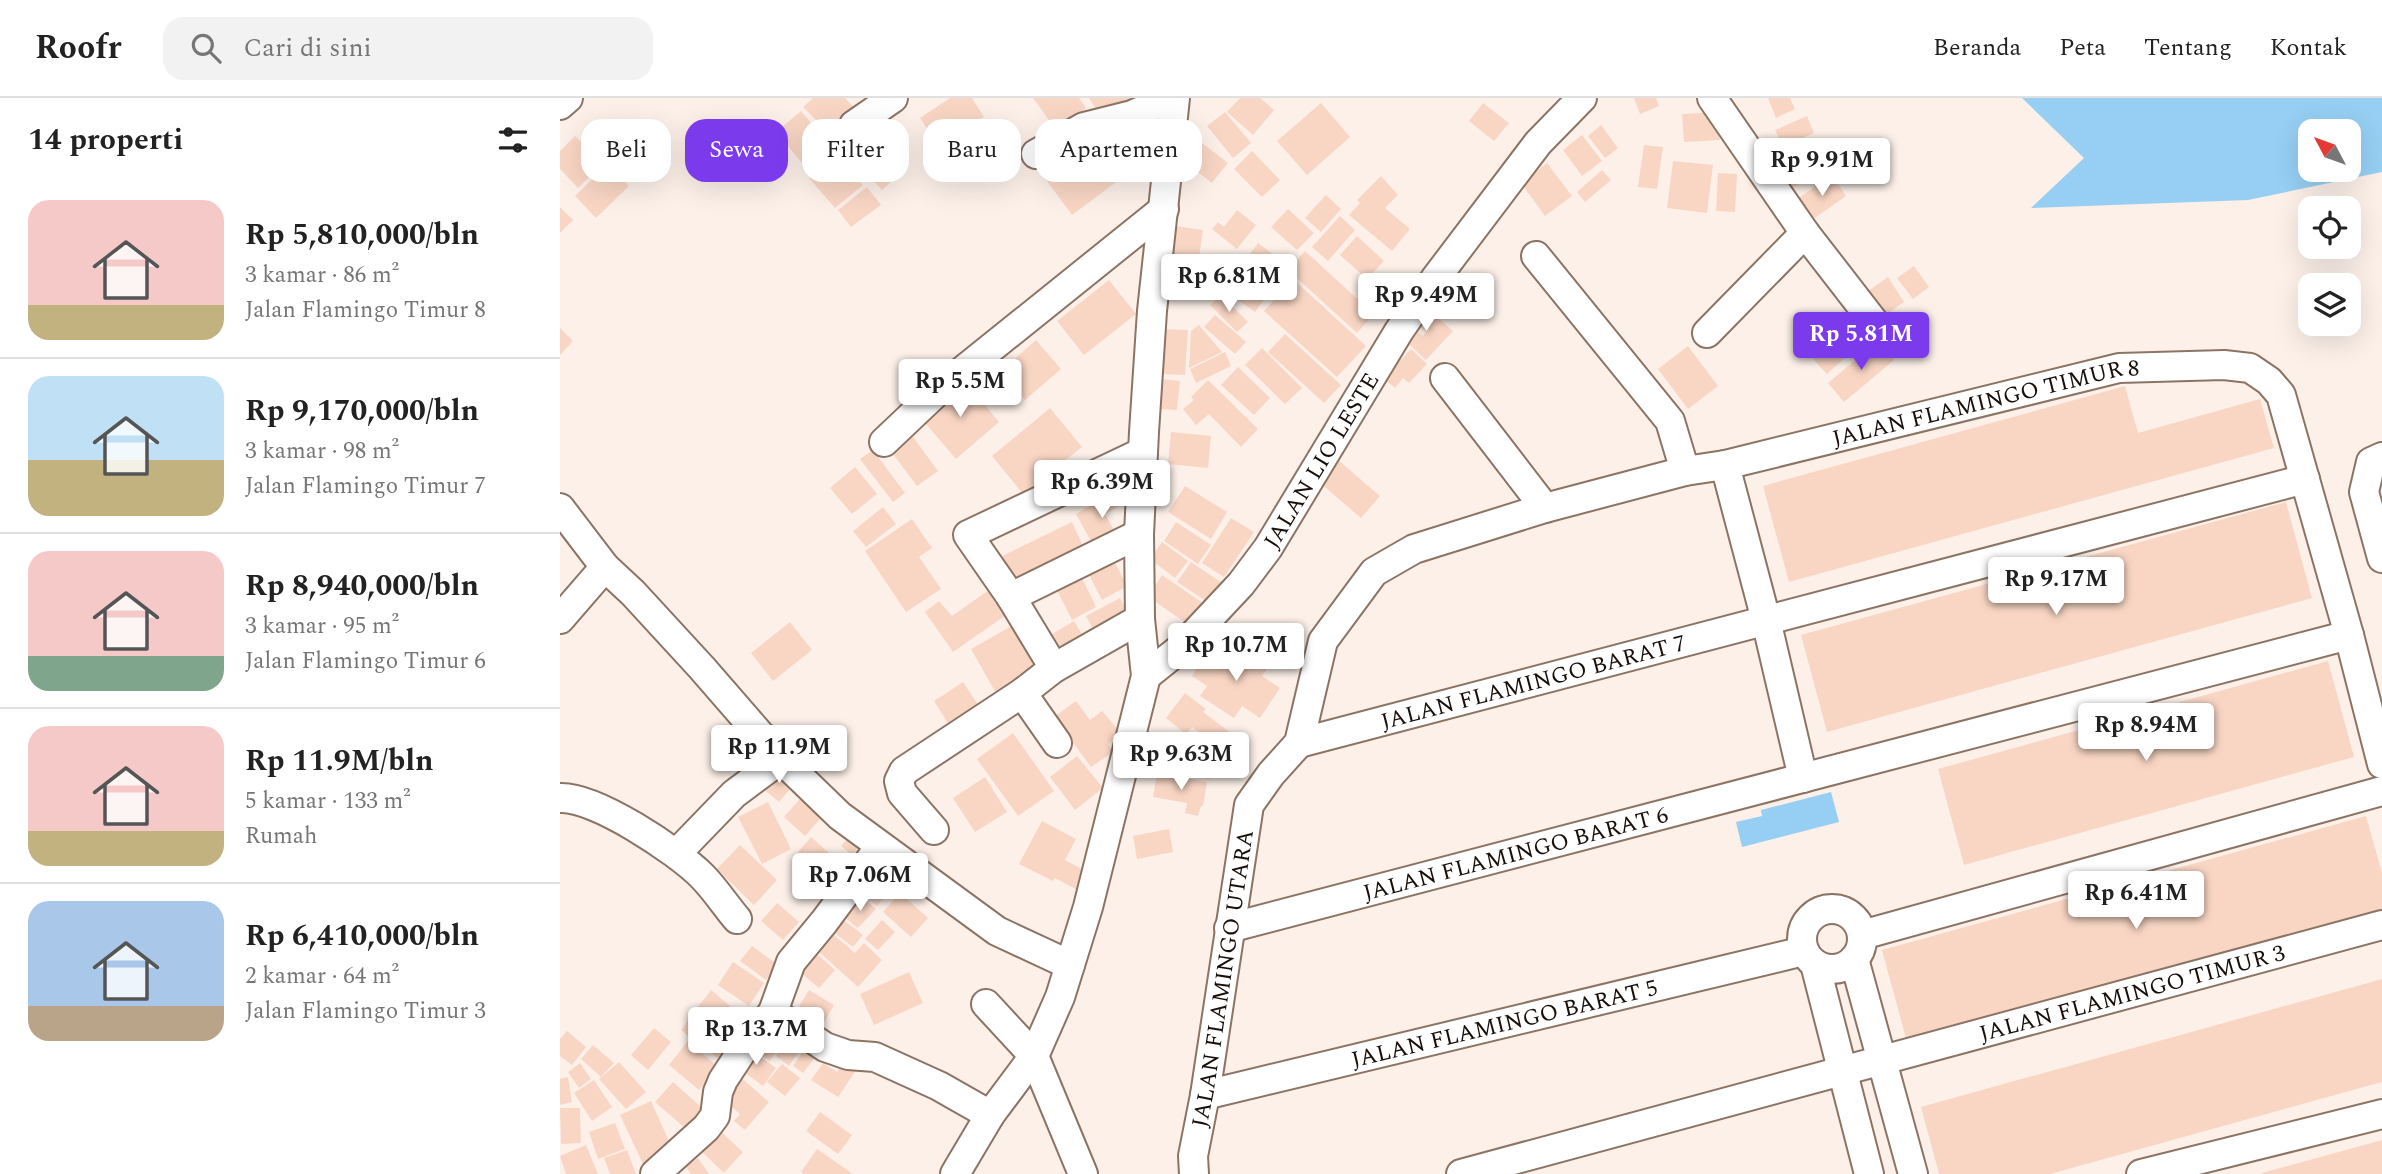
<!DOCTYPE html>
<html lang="id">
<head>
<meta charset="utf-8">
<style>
	:root { --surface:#fff; --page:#f2f2f2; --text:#222; --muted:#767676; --line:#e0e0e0; --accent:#7c3aed }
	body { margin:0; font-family:Spectral,serif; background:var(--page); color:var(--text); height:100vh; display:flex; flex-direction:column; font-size:26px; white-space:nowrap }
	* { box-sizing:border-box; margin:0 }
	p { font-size:23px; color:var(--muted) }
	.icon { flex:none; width:38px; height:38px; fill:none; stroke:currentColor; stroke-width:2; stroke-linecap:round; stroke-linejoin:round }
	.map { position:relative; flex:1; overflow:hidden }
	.sheet { display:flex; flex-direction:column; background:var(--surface); width:560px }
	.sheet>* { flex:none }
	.guide { position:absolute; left:21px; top:21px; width:665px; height:63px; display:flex; gap:14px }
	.needle { width:46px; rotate:311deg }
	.tools { position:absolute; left:1738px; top:21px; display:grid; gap:14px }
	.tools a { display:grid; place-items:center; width:63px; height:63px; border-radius:14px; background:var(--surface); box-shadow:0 7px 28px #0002; font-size:35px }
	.price { position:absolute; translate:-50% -60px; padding:0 16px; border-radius:7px; background:#fff; color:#222; font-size:23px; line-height:46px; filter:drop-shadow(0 2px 4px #0008) }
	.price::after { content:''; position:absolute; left:50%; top:42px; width:21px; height:16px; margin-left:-10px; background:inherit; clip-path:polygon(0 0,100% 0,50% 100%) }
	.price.current { background:var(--accent); color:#fff }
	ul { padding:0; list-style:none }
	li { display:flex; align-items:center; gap:21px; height:175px; padding:0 28px }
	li+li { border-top:2px solid var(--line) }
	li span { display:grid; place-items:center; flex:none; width:196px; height:140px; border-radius:21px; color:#555 }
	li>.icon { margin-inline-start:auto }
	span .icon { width:84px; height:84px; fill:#fffc; stroke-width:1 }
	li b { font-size:30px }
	h2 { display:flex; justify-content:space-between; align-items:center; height:84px; padding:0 28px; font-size:30px }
	.pill { padding:0 24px; border-radius:21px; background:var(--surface); box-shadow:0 7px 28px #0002; font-size:24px; line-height:63px }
	.pill.current { background:var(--accent); color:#fff }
	header { display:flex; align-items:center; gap:42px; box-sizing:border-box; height:98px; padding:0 35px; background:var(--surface); border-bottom:2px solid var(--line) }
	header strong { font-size:33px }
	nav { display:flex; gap:38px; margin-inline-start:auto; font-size:24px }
	.search { width:490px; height:63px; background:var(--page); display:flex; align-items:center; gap:18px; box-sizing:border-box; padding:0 24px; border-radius:21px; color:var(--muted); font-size:26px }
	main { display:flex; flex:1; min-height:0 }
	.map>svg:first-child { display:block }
	.water { fill:#96cff3; fill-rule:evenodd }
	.building { fill:#f9d6c4 }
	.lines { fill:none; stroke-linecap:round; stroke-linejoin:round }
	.street-casing { stroke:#8c7465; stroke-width:32 }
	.street { stroke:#fff; stroke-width:28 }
	.labels { text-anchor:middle; stroke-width:5; stroke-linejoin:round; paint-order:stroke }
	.street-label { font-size:23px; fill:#180f0a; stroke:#fff }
</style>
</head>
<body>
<header>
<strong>Roofr</strong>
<div class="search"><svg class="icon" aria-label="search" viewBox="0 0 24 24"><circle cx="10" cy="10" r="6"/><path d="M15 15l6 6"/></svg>Cari di sini</div>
<nav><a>Beranda</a><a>Peta</a><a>Tentang</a><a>Kontak</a></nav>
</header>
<main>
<section class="sheet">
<h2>14 properti<svg class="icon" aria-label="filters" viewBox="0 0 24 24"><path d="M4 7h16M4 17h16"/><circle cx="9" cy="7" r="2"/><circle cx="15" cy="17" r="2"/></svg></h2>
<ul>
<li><span style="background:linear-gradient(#f6c9c9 75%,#c2b280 0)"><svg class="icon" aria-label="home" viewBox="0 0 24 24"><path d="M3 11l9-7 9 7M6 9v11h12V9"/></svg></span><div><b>Rp 5,810,000/bln</b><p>3 kamar · 86 m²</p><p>Jalan Flamingo Timur 8</p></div></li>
<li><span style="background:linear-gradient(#bfe0f5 60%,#c2b280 0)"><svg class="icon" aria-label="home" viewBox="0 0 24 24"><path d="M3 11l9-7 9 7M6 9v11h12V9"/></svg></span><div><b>Rp 9,170,000/bln</b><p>3 kamar · 98 m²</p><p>Jalan Flamingo Timur 7</p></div></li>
<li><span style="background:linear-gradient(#f6c9c9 75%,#7fa58c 0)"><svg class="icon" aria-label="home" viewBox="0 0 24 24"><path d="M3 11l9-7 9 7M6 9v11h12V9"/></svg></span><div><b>Rp 8,940,000/bln</b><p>3 kamar · 95 m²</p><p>Jalan Flamingo Timur 6</p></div></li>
<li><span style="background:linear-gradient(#f6c9c9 75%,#c2b280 0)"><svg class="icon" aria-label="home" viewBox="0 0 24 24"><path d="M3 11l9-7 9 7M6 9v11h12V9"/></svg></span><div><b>Rp 11.9M/bln</b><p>5 kamar · 133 m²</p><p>Rumah</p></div></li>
<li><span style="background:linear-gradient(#a9c7e8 75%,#b9a48a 0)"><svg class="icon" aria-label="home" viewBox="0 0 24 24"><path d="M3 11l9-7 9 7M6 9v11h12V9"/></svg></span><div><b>Rp 6,410,000/bln</b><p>2 kamar · 64 m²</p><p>Jalan Flamingo Timur 3</p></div></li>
</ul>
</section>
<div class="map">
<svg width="1822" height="1076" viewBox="0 0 1822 1076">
	<rect width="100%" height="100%" fill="#fcf0e9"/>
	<path class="water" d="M1462,0H1822V74L1688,102L1471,110L1524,60ZM1750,33H1788V72H1750Z
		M1271,694L1279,724L1182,749L1176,724L1202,718L1201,712Z"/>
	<path class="building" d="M253,0H285L298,14L273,39L243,9Z
		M390,0H412L424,19L379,49L360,20Z
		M473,0H519L526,10L496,32Z
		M529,0H571L542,20Z
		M680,0H700L714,12L693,37L667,14Z
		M1074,0H1096L1099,8L1080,16Z
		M1208,0H1230L1235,11L1216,20Z
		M761,5L790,39L747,77L717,43Z
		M923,5L949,25L934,43L909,23Z
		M241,13L273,51L248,72L216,34Z
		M665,14L691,45L673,60L647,28Z
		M1159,14L1160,42L1124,44L1122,16Z
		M1247,18L1254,35L1223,49L1215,32Z
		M1041,27L1058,50L1045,60L1028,38Z
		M317,35L348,69L322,92L291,59Z
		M1022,37L1042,63L1022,78L1003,52Z
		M15,38L43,65L18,90L0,71V53Z
		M638,42L668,65L652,85L622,62Z
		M537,46L563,79L512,117L487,83Z
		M1084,47L1103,49L1097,91L1078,89Z
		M1243,52L1255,80L1228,91L1217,63Z
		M692,53L720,82L702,99L674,71Z
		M277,57L303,87L275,110L249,80Z
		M1113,63L1153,67L1147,115L1107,110Z
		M987,65L1012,98L985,118L961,85Z
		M48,66L69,88L36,120L15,98Z
		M1042,72L1051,82L1025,104L1017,94Z
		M1158,75L1177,76L1175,114L1156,113Z
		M1272,77L1286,98L1252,122L1237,101Z
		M821,78L838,97L825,110L850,131L832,153L789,117L800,105L797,102Z
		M307,89L321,107L291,129L278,112Z
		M766,97L781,111L761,134L745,120Z
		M0,109L13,122L0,135Z
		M728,111L754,135L737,152L711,129Z
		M677,112L696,127L677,151L652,131L658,124L664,129Z
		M780,118L795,132L768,163L752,149Z
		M615,128L643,132L636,180L608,176Z
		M797,138L824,163L807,181L780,157Z
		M698,145L714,157L694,184L678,172Z
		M745,153L814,216L797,235L728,172Z
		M1354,168L1369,189L1353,201L1337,180Z
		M676,176L694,188L702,177L715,186L695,214L664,192Z
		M1328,179L1344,204L1318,222L1301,198Z
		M733,181L806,248L777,279L704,213Z
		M549,182L576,216L524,257L497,223Z
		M661,197L688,224L677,234L650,207Z
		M863,207L893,233L866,262L839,237L850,226L863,238L866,234L851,221Z
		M655,217L686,244L675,256L644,229Z
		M1290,224L1306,241L1267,276L1251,259Z
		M639,227L662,254L629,270L631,233Z
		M0,230L13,243L0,257Z
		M601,231L628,232L625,277L598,276Z
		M725,236L781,287L764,305L708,254Z
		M476,242L501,271L465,302L440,274Z
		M1318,243L1334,262L1284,304L1268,285Z
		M1128,248L1158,288L1128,311L1098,271Z
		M702,250L742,290L725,306L685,267Z
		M851,251L867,266L849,285L843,280L835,290L816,274L827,260L836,267Z
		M665,254L671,268L636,285L630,271Z
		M678,269L710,300L694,317L661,287Z
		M602,281L620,283L617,312L599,311Z
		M404,282L439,324L396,361L360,319Z
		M648,282L698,331L681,349L649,316L636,327L623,311L634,302L631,299Z
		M1565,288L1578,335L1700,301L1714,350L1229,484L1203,388Z
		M490,310L522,349L463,396L432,358Z
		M611,334L651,338L648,370L608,366Z
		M351,336L378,373L357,388L330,352Z
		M313,352L345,395L333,404L300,361Z
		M778,362L820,398L801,420L759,384Z
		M295,369L317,396L292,416L270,390Z
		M625,388L667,414L651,441L608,414Z
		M562,389L570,402L545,416L560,443L538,456L516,416Z
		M1726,404L1752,500L1267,634L1241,537Z
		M323,409L336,426L306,449L293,433Z
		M671,420L694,434L664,479L642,465Z
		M352,421L372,450L359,459L381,491L346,514L305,453Z
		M512,424L528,459L452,495L436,461Z
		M616,424L651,447L638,466L604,443Z
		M602,444L628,463L615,480L590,461Z
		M549,453L567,488L542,502L524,467Z
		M631,464L662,485L649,505L617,484Z
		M517,469L536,509L512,522L492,482Z
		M602,477L650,510L635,531L588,499Z
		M429,492L446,517L393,554L365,514L379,503L392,518Z
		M560,500L570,519L536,537L526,518Z
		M514,523L528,546L503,561L489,538Z
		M230,524L252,552L213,583L191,555Z
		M457,525L483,571L437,597L411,551Z
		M674,547L708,569L702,578L720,590L700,620L682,608L674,620L640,598L647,588L632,578L649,552L664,561Z
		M1768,563L1794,659L1404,767L1378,671Z
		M403,584L419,608L389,627L374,603Z
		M625,595L646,611L643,614L672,636L662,650L632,629L626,636L606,620Z
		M516,603L530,622L542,613L561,635L548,646L553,654L531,669L494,619Z
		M453,635L494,693L458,718L417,661Z
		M612,641L657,650L650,681L605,672Z
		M517,658L543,690L515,712L490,679Z
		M220,669L236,684L219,704L202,690Z
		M597,675L647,684L643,708H641L638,718L625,715L627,705L593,699Z
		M425,679L447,714L415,734L393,700Z
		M247,693L268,712L245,738L224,719Z
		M208,704L231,751L202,766L178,719Z
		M1806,718L1822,775V817L1348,948L1322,852Z
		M482,723L516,741L505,762L531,776L521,794L495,780L493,783L459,766Z
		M609,731L613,754L577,761L573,738Z
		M290,737L301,746L292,757L281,748Z
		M251,739L291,774L273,795L233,760Z
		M180,747L217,782L194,807L157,771Z
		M327,761L345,777L317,808L299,792Z
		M340,795L368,820L351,839L323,814Z
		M302,799L316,811L298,830L284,819Z
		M217,805L239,824L223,842L201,823Z
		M282,821L303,837L293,849L272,833Z
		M322,822L335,834L318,852L305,841Z
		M273,836L295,855L304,845L322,862L298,889L258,853Z
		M192,848L218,867L206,882L180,863Z
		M257,856L275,872L259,890L241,875Z
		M173,864L204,885L189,908L158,887Z
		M349,874L363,905L314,927L300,896Z
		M1822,881V984L1490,1076H1379L1361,1009Z
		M151,892L170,908L153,929L134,914Z
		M249,892L274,907L257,936L232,920Z
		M170,910L184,921L168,943L176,949L164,965L142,948Z
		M133,916L153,931L140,948L121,932Z
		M214,923L229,933L210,963L194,953Z
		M94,930L111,944L88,972L71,957Z
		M7,933L26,949L12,967L0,958V941Z
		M231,937L244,946L229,968L216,958Z
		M128,943L158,969L139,992L109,967Z
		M33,947L54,965L41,979L21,961Z
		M245,950L256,958L243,975L233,968Z
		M190,951L216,970L203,988L177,969Z
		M286,960L299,968L278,999L251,982L263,965L277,974Z
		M59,964L86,994L66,1011L39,981Z
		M20,965L31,981L19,990L8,974Z
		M222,966L240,980L225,998L207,984Z
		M178,977L209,1004L185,1032L174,1023L180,1016L159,998Z
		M8,979L12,1004L0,1007V981Z
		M34,982L52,1009L32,1023L14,995Z
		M113,984L150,1017L133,1037L95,1004Z
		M91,1003L113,1052L83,1066L60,1017Z
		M0,1010H20L21,1045L1,1046Z
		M260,1014L292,1037L278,1056L246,1033Z
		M55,1025L65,1051L38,1061L29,1034Z
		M158,1031L183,1054L164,1075L139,1051Z
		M1822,1042V1076H1702V1075Z
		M26,1047L38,1076H6L0,1058Z
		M257,1051L293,1076H244L241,1074Z
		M67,1052L76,1076H50L44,1060Z
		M138,1060L149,1076H131L126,1069Z"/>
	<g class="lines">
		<defs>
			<g id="street">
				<path d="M1152,0L1245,135L1324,237"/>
				<path d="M0,7L8,0"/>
				<path d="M294,27L333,0"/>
				<path d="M476,56L524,29L572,17L611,0"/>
				<path d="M976,158L1110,323L1125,373"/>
				<path d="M1147,235L1245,135"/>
				<path d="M885,280L985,410"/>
				<path d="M324,344L380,291L604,111"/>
				<path d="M1822,359L1811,364L1804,394L1822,460"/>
				<path d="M1165,367L1206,522L1243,680"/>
				<path d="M0,410L45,469L73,495L142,570L221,661L280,718L437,833L510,867"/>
				<path d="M451,499L579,436"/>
				<path d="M0,521L45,469"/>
				<path d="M494,570L451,499L408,437L583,354"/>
				<path id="s1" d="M586,578L621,550L681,486L708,450L839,233L875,181L978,45L1022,0"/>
				<path d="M462,595L497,645"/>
				<path id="s2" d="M739,645L1745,381"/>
				<path d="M0,700C35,698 117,753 142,778C155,791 165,807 177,821"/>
				<path d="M374,732L342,695L339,683L344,673L462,595L494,570L580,521"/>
				<path d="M117,755L174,696L221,661"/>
				<circle cx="1272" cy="841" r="30"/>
				<path id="s3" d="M669,830L1789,537"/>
				<path d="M1302,837L1822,693"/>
				<path d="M1294,861L1353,1076"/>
				<path d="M1255,866L1309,1076"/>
				<path d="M426,906L474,958L523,1076"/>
				<path d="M213,914L265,949L288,957L315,959L379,988L430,1017"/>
				<path id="s4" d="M645,997L1244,853"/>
				<path d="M95,1076L146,1030L155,1018L158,994L163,982L184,950L213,914L231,864L264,824L313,758L322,750"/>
				<path d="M395,1076L430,1017L474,958L500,899L528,809L586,578L580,521L579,436L584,334L592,213L615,0"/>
				<path id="s5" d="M634,1076L633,1058L645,997L689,707L711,676L739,645L763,543L814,474L854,451L985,410L1125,373L1165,367L1559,270L1664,267L1690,270L1709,283L1721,297L1789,537L1822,666"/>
				<path id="s6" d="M901,1076L1822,827"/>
				<path d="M1581,1076L1822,1016"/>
			</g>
		</defs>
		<use href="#street" class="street-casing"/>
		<use href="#street" class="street"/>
	</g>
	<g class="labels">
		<g class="street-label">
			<text dy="8" stroke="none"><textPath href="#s5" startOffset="1281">JALAN FLAMINGO TIMUR 8</textPath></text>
			<text dy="8" stroke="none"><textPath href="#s1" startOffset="280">JALAN LIO LESTE</textPath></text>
			<text dy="8" stroke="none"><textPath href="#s2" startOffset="242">JALAN FLAMINGO BARAT 7</textPath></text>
			<text dy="8" stroke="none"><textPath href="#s3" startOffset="296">JALAN FLAMINGO BARAT 6</textPath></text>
			<text dy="8" stroke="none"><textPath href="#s5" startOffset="198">JALAN FLAMINGO UTARA</textPath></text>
			<text dy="8" stroke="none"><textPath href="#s6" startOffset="695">JALAN FLAMINGO TIMUR 3</textPath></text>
			<text dy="8" stroke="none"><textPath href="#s4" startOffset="308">JALAN FLAMINGO BARAT 5</textPath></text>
		</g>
	</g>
</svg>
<div class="tools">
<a><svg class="needle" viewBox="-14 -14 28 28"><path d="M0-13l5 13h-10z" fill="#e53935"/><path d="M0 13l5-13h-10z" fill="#767676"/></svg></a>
<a><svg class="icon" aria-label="locate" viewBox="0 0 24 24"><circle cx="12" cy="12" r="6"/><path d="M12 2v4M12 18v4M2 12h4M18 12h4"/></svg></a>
<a><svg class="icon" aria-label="layers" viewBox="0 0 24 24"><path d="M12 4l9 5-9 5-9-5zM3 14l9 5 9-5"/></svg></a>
</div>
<b class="price" style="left:1262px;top:100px">Rp 9.91M</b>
<b class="price" style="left:669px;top:216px">Rp 6.81M</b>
<b class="price" style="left:866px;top:235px">Rp 9.49M</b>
<b class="price current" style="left:1301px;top:274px">Rp 5.81M</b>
<b class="price" style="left:400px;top:321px">Rp 5.5M</b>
<b class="price" style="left:542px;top:422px">Rp 6.39M</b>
<b class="price" style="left:1496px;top:519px">Rp 9.17M</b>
<b class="price" style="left:676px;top:585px">Rp 10.7M</b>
<b class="price" style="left:1586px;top:665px">Rp 8.94M</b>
<b class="price" style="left:219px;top:687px">Rp 11.9M</b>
<b class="price" style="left:621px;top:694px">Rp 9.63M</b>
<b class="price" style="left:300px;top:815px">Rp 7.06M</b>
<b class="price" style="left:1576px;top:833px">Rp 6.41M</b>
<b class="price" style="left:196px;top:969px">Rp 13.7M</b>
<div class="guide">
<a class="pill">Beli</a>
<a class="pill current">Sewa</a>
<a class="pill">Filter</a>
<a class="pill">Baru</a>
<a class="pill">Apartemen</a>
</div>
</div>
</main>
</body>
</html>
